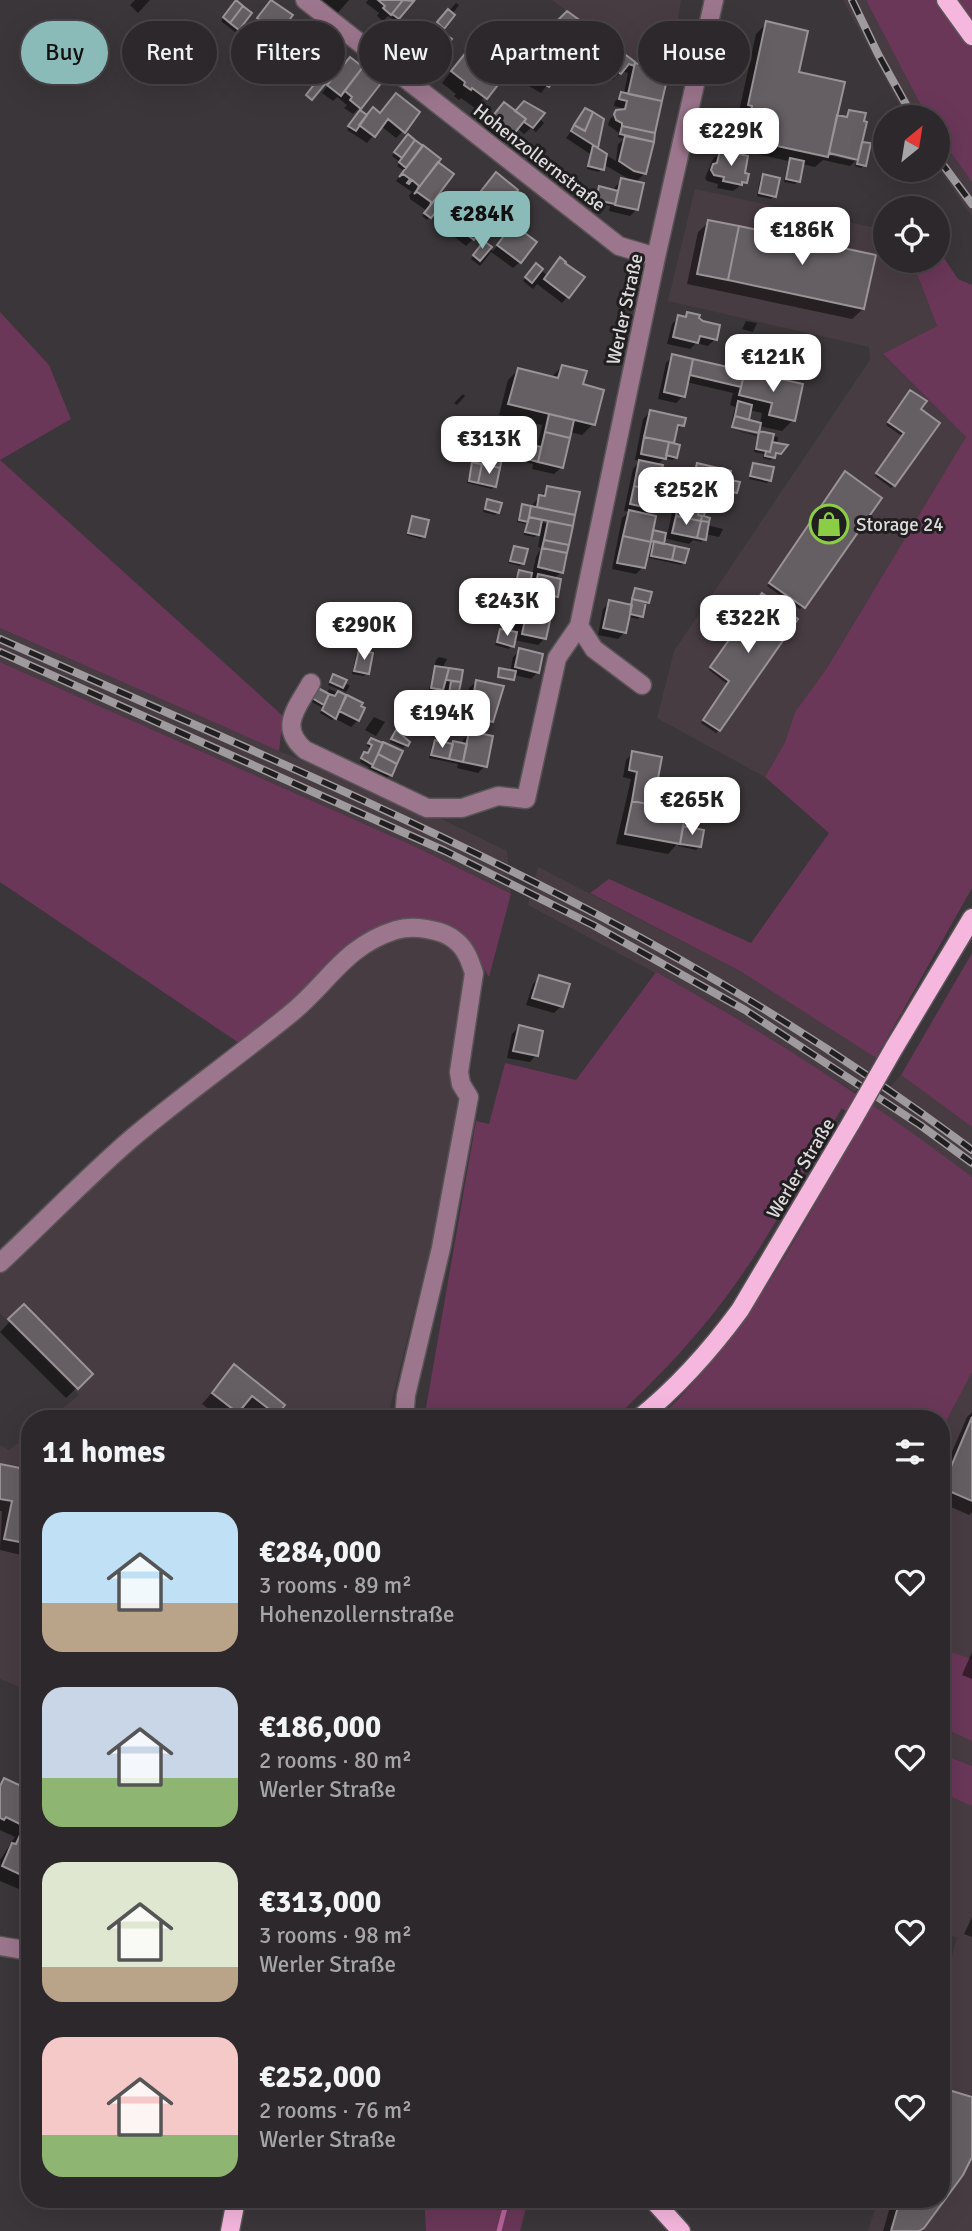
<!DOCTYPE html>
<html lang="en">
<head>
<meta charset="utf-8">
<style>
	:root { --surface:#2c282b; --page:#343033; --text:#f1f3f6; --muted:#a6a6a9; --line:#484447; --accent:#8bbbb9 }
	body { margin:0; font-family:Signika,sans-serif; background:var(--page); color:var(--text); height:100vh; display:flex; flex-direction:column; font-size:26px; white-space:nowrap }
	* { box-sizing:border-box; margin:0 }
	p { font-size:23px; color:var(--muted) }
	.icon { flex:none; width:38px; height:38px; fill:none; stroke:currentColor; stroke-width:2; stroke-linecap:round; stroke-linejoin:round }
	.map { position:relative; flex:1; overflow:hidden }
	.sheet { position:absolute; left:21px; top:1410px; width:929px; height:798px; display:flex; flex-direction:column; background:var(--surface); border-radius:28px; box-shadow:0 7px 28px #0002,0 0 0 2px var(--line) }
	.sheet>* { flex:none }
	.hud { position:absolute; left:21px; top:21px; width:931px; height:63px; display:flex; gap:14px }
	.needle { width:46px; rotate:30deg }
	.fabs { position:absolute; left:873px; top:105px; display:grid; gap:14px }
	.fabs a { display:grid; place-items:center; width:77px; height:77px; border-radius:50%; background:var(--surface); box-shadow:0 7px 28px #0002,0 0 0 2px var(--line); font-size:35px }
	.price { position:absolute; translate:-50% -60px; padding:0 16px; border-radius:14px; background:#fff; color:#222; font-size:23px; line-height:46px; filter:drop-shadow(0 2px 4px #0008) }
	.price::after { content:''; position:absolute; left:50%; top:42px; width:21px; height:16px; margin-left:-10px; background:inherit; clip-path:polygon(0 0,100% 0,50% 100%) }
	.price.active { background:var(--accent); color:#111 }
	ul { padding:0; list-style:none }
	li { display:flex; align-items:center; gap:21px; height:175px; padding:0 21px }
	li span { display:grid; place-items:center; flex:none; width:196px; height:140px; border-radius:21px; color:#555 }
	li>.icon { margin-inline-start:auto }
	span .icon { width:84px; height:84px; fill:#fffc; stroke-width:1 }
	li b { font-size:30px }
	h2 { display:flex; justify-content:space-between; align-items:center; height:84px; padding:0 21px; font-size:30px }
	.pill { padding:0 24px; border-radius:32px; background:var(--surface); box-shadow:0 7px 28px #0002,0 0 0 2px var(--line); font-size:24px; line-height:63px }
	.pill.active { background:var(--accent); color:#111 }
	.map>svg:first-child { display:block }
	.built { fill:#483c43 }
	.green { fill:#6a3758 }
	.shadow { fill:#0007; fill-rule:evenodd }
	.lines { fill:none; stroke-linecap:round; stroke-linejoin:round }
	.stream { stroke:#b7639a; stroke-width:5 }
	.building { fill:#655f63; stroke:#999397; stroke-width:2 }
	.minor-casing { stroke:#585457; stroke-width:21 }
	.major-casing { stroke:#585457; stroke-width:21 }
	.minor { stroke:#9c768d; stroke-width:18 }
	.major { stroke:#f6b7de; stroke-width:18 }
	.rail-casing { stroke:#9e9a9d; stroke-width:8 }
	.rail { stroke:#211e20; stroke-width:5; stroke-dasharray:16; stroke-linecap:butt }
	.major-bridge-casing { stroke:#585457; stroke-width:21; stroke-linecap:butt }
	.major-bridge { stroke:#f6b7de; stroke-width:18 }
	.labels { text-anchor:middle; stroke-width:6; stroke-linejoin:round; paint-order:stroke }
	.street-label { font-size:19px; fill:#dedbdd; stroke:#211e20 }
	.poi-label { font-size:19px; fill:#dedbdd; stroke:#211e20; text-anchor:start }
</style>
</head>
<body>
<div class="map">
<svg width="972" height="2231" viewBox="0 0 972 2231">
	<rect width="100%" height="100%" fill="#3b3639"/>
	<path class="built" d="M552,0H681L669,70L636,63Z
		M843,0H866L927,117H906Z
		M938,135L972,182V216L938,168Z
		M695,189L885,230L886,261H912L937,326L883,355L966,437L827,668L795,712L785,742L765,777L657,718L674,651L870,360L869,347L668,301Z
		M0,628L279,751L435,816L507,851L511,894L414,846L0,662Z
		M538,867L740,971L876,1058L855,1092L710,1002L528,905Z
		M440,933L469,957L461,1057L469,1097L387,1419H49L79,1395L0,1313V1263L376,938Z
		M901,1075L972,1127V1177L872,1106Z
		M972,1372V1766L942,1754V1429Z
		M30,1434V1691L0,1679V1445L9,1450Z
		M942,1793L972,1806V2231H868L878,2200H942V1990L957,1938L942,1931Z"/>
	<path class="green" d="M866,0H972V182L938,135V117H927Z
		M938,249L958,279L972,285V888L876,1058L740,971L590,893L609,879L751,943L829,833L765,777L785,742L795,712L827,668L966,437L883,354L937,326L912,261H938Z
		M0,312L49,365L71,419L0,460L283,716L279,751L0,628Z
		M0,662L414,846L511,894L489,977C482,966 472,943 463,935C455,927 438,925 428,923C360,910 330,968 286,1006C271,1019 255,1031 239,1043L0,882Z
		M972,953V1127L901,1075Z
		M656,972C766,1033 872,1101 972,1177V1372L942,1429V1419H656C678,1402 694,1382 711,1361C772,1288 815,1205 859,1123L842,1108C808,1164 776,1226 739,1279C703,1331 660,1376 614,1419H424L476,1121L489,1124L505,1063L576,1080Z
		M944,1650L972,1659V1741L942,1727V1656Z
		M942,1754L972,1766V1806L942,1793Z
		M427,2200H528L520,2231H426L425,2211Z"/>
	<path class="shadow" d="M135,0H150L138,13L130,5Z
		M318,0H349L336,15Z
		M368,0H409L411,2L395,21L388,16L383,21L377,16L379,13L366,3Z
		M456,3L459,5L440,30L435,26Z
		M233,5L238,29L235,32L221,21Z
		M265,8L278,32L281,59L274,66L270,62L266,66L260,61L272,42L251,26Z
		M567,13L589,30L541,93L515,78L525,67L536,74L569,31L558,23Z
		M767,23L797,73L835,116L843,118L849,112L860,143L864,165L861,168L855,166L857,159L850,166L823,160L815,167L802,164L798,181L795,184L784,182L788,161L735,149L742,117L738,116L756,34ZM821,149L854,157V161L820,153Z
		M390,30L403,56L396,63L377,48Z
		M309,39L322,66L315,73L302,62L289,77L281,71Z
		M610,46L634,65L646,68L650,60L663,62L652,141L645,173L635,183L637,209L630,216L609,211L610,206L594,203L600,188L614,191L615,187L622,180L634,182L603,164L599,172L587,169L590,154L566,138L572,130L602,120L596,149L616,161L618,144L624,139L618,137L619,133L608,125L610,119L620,111L621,108L614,106L615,101L624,94L628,73L622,71L613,80L593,66Z
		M428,50L444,59L448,54L450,56L425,85L409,72Z
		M465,53L505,73L475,108L461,98L459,100L454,96L456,94L442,83Z
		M343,66L359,108L353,114L344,108L347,105L337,97L333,101L322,93Z
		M389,102L403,131L396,138L381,126L367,143L347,130L358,115L380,114Z
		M497,111L539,118L544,123L536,132L531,128L524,134L517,128L501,145L482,130Z
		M405,139L435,197L441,202L427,220L422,216L427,211L410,199L409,195L412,192L396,181L404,171L397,166L400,162L392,156Z
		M720,152L743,174L745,182L733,191L717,188L718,184L707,181L705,178L713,159Z
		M763,176L774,196L771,199L757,196L760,179Z
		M489,181L502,207L496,214L482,203L478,207L473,203Z
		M460,213L473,239L466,246L447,231Z
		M709,222L863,309L852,319L687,284L698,232Z
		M507,233L520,262L513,268L491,252L480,266L471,259L484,243L493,251Z
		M536,265L568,296L562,303L537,284L533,289L523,281Z
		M687,314L697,319L715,339L708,346L696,343L690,349L667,344L672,324L679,317L683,318Z
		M746,321L757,323L753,332L742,329Z
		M673,356L801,385L793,420L782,431L759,426L758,431L731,425L735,407L730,405L733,393L686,382L683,396L676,403L658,399L666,363ZM749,410L762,413L760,424L747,421Z
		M562,366L581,386L593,424L582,435L570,432L563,466L554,474L532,469L533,464L514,459L520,444L537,448L542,425L499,415L508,380L518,370L551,378Z
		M463,394L465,396L457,405L454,403Z
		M907,395L918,410L894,485L891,488L875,476L903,437L886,425Z
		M650,412L683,425L675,432L672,445L676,457L673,460L664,458L657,465L651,508L645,515L650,536L654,532L667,535L674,505L681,498L702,518L707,525L723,529L719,537L705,534L701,542L693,540L689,544L663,538L662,545L684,562L681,565L649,558L652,544L648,543L643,567L636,574L612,569L622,518L629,512L624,511L633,469L640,461L635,460L643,419Z
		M730,429L758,435V432L778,437L777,444L780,453L770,460L763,458L764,454L754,452L757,436Z
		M479,446L483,451L501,454L495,486L492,489L467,483L476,449Z
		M697,465L727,481L736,492L733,495L725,493L721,497L710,494L706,498L685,493L690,472Z
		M754,465L770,480L767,483L749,479Z
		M843,477L803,606L800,609L767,586Z
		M548,488L578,494L561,572L554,579L556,596L549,603L528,599L529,594L513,588L516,575L519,572L532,575L536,557L541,548L538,547L541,530L535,537L524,535L526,524L517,522L520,509L523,506L532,508L533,504ZM540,518L557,523L556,526L540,522Z
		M487,501L498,512L495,515L483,512Z
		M413,518L424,536L421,539L407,535L410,521Z
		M514,548L523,563L520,566L508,563Z
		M636,590L648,602L641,616L638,619L628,617L625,632L618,639L598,635L603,609L610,602L630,606L633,593Z
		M760,599L719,730L716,733L701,723L727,684L709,670Z
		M519,615L548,622L545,638L538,645L514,640L509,649L495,645L501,631L513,633L516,618Z
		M520,650L538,672L531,679L514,675L513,678L497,675L500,670L510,672L513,657Z
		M359,652L367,673L364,676L352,674L356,655Z
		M439,657L447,659L442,669L461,672L457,695L454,698L443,696L445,686L439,693L429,690L433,671L436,667H434L436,660Z
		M334,676L350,686L346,692L328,685Z
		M476,682L492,721L485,728L464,724L469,688Z
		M329,689L347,697L358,720L351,727L334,718L332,720L320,713L323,708L310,701L316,693L326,694Z
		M374,717L385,722L376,736L365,730Z
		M470,733L485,766L478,773L457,768L458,764L429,758L432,745L435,742L462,745L463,740Z
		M393,735L406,745L403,748L390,742Z
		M371,740L390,775L383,782L366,774L369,767L360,762L362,757L367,755L370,748L367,746Z
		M633,753L654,791L664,781L681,827L699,847L696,850L678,846V843L668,854L616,844L631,779L623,777L626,760Z
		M540,977L561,1006L554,1013L526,1005L533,984Z
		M519,1027L536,1055L530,1062L507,1058L512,1034Z
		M24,1307L91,1374L66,1398L0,1332Z
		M234,1367L276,1414L271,1419H258L242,1406L230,1419H222L202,1404Z
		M972,1412V1512L969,1515L942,1503V1475L967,1417Z
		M0,1465L30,1472L20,1528L30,1530V1546L21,1555L0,1550L2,1511H0Z
		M972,1652V1679L962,1675Z
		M4,1780L30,1792L29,1879L19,1889L0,1881V1860L15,1837L0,1830V1784Z
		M972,1917V1937L964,1934Z
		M942,2090L972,2099V2151L961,2174L919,2231H883L892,2200H942Z"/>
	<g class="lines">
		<path class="stream" d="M499,2231L507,2200"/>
	</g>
	<path class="building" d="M236,0L243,6L230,23L223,17Z
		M271,0L293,15L278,35L257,18Z
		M378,0H403L391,15L383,8L385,6Z
		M403,0L414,1L399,19L392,14Z
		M243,6L252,13L239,30L230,23Z
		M448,9L455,15L444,29L437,22Z
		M567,11L578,19L571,28L559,19Z
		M578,19L592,30L549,87L521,71L525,65L537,73Z
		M397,21L419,39L404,58L382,40Z
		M766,21L808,31L799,72L845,82L828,157L745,139L752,106L748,105Z
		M316,30L339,48L323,67L309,56L297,71L287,64Z
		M441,31L452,39L440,54L430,46Z
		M280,32L295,44L282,60L268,49Z
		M476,40L505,63L502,68L507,73L487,99L472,88L471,90L464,85L465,82L451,71Z
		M610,43L635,62L634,66L629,64L621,74L599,59Z
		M430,46L448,60L433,80L414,65Z
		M268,49L277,56L270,65L261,58Z
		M350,57L363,67L341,96L327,85Z
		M650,58L665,61L663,69L648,66Z
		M635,63L669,71L662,101L628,94Z
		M363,67L382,82L361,109L350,100L352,97L345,91L342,94Z
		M319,78L326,83L312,100L306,95Z
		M621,92L662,101L655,133L622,126V123L616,120L614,114L616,110L625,109L627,101L619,99Z
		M396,93L420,112L405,133L388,119L375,137L359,125L373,107L380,113Z
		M524,101L545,113L533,128L524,122L526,119L515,111Z
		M504,102L526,119L509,140L487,123Z
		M585,108L593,112L585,131L574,125Z
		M360,110L367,115L356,131L348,126Z
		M849,110L866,113L864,121L867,122L858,160L829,153L837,115L847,117Z
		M593,112L604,119L598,148L571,131L574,125L585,131Z
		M622,126L655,133L654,142L620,134Z
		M408,134L415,140L402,158L394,152Z
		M625,136L654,142L646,174L634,171L619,161Z
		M415,140L423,146L406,168L399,162Z
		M862,142L871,143L866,166L857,164Z
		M423,145L441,159L417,190L419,186L412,180L409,184L407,183L410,179L403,174L399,177Z
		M593,145L607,154L604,170L588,166Z
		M720,150L748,156L745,173L749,174L747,183L742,182V185L723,181L724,177L714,175L711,170L713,164L717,163Z
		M790,158L804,161L800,182L786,179Z
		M438,162L454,174L430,206L431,202L417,192L414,194Z
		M496,172L518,190L504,209L481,191Z
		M763,174L780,178L776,197L759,193Z
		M621,178L644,183L638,210L615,205Z
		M599,186L618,191L615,204L596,200Z
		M437,197L443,202L431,218L424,213Z
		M467,204L489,221L474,240L452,224Z
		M708,220L739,226L728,280L697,274Z
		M513,224L537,242L521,263L497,245Z
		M739,226L876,255L864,309L728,280Z
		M484,241L492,247L480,261L473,255Z
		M560,257L566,262L565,263L585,277L569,298L544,279Z
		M536,263L543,269L532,283L525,277Z
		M687,312L700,315L699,318L703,321L720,325L717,340L700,336L698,343L673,337L678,315L686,317Z
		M672,354L693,359L685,397L664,392Z
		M693,359L745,371L741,387L690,375Z
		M562,365L587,371L583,384L604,390L595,425L508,404L518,368L558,378Z
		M745,371L803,384L795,421L769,415L772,403L739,395Z
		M910,390L927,401L921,409L940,423L895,486L876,473L904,433L888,422Z
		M738,401L752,405L749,420L735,416Z
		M650,410L686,418L684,426L678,425L674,443L644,437Z
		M549,414L574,420L570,438L545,432Z
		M735,416L761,423L759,433L732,427Z
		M759,431L774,434L770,452L756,449Z
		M545,432L570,438L563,468L538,462Z
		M644,437L669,442L666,459L641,454Z
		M520,442L541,447L538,462L516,456Z
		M669,442L680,445L677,458L666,455Z
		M772,442L788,445L781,454L776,453L775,458L765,456L766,451L770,452Z
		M478,444L485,446L482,464L475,463Z
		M485,449L503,453L500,468L482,464Z
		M639,460L663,465L656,491L634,486Z
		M472,462L482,464L478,483L469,481Z
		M697,463L731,471L729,480L718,477L715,492L691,487Z
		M753,463L774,467L771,481L750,476Z
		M482,464L500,468L496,487L478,483Z
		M845,471L882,498L805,608L769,583Z
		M718,477L740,482L737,493L727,491L726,495L715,492Z
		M547,486L580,492L575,515L537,507L539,495L545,496Z
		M634,486L656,491L653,509L630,504Z
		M680,496L697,500L695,509L699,510L698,515L702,516L701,521L676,516Z
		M487,499L502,503L499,513L485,509Z
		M696,503L706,506L704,516L710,518L709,522L701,521L702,516L698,515L699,510L695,509Z
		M522,504L531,506L528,522L519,520Z
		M531,506L575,515L573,526L529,517Z
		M629,510L656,516L651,542L623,536Z
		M412,516L429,520L425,537L408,533Z
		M676,516L701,521L697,538L672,533Z
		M529,517L542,520L539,535L525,532Z
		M548,521L573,526L569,545L544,540Z
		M701,521L709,522L706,540L697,538Z
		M653,530L666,533L664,544L651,541Z
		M623,536L651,542L645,568L617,563Z
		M544,540L569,545L567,553L542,548Z
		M654,541L675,546L672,560L651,556Z
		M514,546L528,549L524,564L510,561Z
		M675,546L689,549L685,563L672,560Z
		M542,548L567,553L563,573L538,567Z
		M519,570L532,573L529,589L515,586Z
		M538,574L561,579L558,597L534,592Z
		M635,588L652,592L649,603L632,599Z
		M762,593L798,619L720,731L703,720L729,681L710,667Z
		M632,599L646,602L643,617L630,614Z
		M609,600L632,605L626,633L603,628Z
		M526,615L550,621L546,639L522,634Z
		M500,629L517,632L514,647L497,642Z
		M519,648L543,654L539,673L515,667Z
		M359,650L373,653L369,674L354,671Z
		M435,666L449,668L443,690L431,688Z
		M449,668L463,670L461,682L446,680Z
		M499,668L516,671L514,680L498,677Z
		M333,674L347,680L343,688L330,682Z
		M476,680L504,686L493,722L470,717Z
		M451,681L461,682L458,696L449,694Z
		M318,688L329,694L324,705L312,698Z
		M338,691L346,695L336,719L322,710L329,694L335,696Z
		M347,695L363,703L361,706L365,708L359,721L339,711Z
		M396,730L410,742L408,746L391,739Z
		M469,731L493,736L487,767L463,762Z
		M371,738L383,743L373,765L361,758L364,752L368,753L372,745L368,743Z
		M435,740L453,744L449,759L431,755Z
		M453,741L467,744L463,762L449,759Z
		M383,742L403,751L397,764L378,754Z
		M632,751L662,757L653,805L632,801L637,772L629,770Z
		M378,754L397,764L392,776L372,767Z
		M664,779L691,785L680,844L625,834L632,801L653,805L657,786L663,787Z
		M683,826L704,830L701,847L680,844Z
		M539,975L570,984L563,1007L532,998Z
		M519,1025L543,1031L538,1056L513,1051Z
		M24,1304L93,1374L78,1389L8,1319Z
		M234,1364L285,1405L277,1415L252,1396L238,1413L212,1393Z
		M972,1417V1501L942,1488Z
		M0,1464L30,1470V1491L22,1527L30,1528V1544L4,1539L12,1501L0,1499Z
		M4,1778L30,1790V1879L2,1866L12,1843L16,1844L24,1826L6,1817L4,1820L0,1818V1786Z
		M942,2088L972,2097V2157L963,2175L924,2228L919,2231H891L900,2200H942Z"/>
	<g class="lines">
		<defs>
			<path id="minor" d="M305,0L619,246L656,257
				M579,626L594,649L642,685
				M311,683C297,708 278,727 305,750L427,808H462L498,796L526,799L557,658L579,626L656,257L714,0
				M0,1263C44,1222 86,1178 131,1139C182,1096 237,1057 289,1015C328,984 344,946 396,930C412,925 443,929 456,941C466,949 470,961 474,973L459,1072L461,1084L469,1097L441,1248L406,1395L404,1419
				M0,1946L30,1951"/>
			<path id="major" d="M946,0L972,36
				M894,1048L972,918
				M638,1419C678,1387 710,1351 740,1310L851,1123
				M653,2200L681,2231
				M230,2231L236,2200"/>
		</defs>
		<use href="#minor" class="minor-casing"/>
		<use href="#major" class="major-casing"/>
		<use href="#minor" class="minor"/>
		<use href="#major" class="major"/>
		<defs>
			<path id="rail" d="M852,0L878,54L913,117
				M938,158L972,204
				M0,639C200,728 404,813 598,915C728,983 854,1062 972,1150
				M0,652L445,851L593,925L745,1010L920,1125L972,1163"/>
		</defs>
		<use href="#rail" class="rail-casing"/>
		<use href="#rail" class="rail"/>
		<defs>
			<path id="major-bridge" d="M851,1123L894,1048"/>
		</defs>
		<use href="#major-bridge" class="major-bridge-casing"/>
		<use href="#major-bridge" class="major-bridge"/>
	</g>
	<defs>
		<symbol id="shop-ring" viewBox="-11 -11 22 22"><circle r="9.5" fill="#211e20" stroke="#8bce46" stroke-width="1.5"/><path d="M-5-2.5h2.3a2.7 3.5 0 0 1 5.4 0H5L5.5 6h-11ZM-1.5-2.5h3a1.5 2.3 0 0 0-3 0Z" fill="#8bce46"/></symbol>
	</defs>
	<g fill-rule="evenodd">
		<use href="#shop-ring" x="807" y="502" width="44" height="44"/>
	</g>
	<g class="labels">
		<g class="street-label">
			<text transform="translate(540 157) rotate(38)" y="7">Hohenzollernstraße</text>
			<text transform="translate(624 309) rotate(-78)" y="7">Werler Straße</text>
			<text transform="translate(800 1168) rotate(-59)" y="7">Werler Straße</text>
		</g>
		<g class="poi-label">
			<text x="856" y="531">Storage 24</text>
		</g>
	</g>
</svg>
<div class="fabs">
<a><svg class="needle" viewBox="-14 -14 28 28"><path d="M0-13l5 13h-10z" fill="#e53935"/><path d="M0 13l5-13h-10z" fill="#a6a6a9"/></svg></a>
<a><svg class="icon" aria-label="locate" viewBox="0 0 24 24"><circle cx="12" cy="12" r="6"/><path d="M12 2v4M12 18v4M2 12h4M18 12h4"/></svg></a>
</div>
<b class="price" style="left:731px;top:168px">€229K</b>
<b class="price active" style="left:482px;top:251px">€284K</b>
<b class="price" style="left:802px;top:267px">€186K</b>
<b class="price" style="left:773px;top:394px">€121K</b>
<b class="price" style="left:489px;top:476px">€313K</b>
<b class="price" style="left:686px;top:527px">€252K</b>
<b class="price" style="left:507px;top:638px">€243K</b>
<b class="price" style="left:748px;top:655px">€322K</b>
<b class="price" style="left:364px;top:662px">€290K</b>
<b class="price" style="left:442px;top:750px">€194K</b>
<b class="price" style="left:692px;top:837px">€265K</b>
<div class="hud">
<a class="pill active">Buy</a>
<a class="pill">Rent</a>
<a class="pill">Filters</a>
<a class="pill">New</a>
<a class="pill">Apartment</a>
<a class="pill">House</a>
</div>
<section class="sheet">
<h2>11 homes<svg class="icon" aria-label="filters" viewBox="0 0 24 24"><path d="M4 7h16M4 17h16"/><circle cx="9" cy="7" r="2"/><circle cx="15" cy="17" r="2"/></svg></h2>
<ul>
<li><span style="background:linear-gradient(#bfe0f5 65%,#b9a48a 0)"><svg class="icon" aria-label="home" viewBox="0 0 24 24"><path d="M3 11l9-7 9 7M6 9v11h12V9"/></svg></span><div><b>€284,000</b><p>3 rooms · 89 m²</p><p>Hohenzollernstraße</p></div><svg class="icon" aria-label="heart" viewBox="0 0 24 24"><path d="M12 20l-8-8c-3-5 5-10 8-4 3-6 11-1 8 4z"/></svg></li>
<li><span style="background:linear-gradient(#c9d6e8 65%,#8fb573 0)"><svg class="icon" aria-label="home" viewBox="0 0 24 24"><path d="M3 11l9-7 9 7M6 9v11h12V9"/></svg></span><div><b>€186,000</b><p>2 rooms · 80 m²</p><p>Werler Straße</p></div><svg class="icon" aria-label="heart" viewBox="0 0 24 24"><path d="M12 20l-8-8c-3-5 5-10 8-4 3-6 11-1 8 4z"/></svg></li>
<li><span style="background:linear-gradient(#dfe7d0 75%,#b9a48a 0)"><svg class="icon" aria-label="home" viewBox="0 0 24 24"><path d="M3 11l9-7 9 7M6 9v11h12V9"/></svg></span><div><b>€313,000</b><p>3 rooms · 98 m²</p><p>Werler Straße</p></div><svg class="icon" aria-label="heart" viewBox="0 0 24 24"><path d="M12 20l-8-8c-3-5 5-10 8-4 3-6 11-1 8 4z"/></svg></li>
<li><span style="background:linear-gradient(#f6c9c9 70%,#8fb573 0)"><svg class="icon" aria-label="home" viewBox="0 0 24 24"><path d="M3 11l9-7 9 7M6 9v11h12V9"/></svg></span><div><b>€252,000</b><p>2 rooms · 76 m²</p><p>Werler Straße</p></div><svg class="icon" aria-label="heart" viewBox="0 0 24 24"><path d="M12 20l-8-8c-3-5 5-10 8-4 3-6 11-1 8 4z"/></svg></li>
</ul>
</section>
</div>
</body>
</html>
